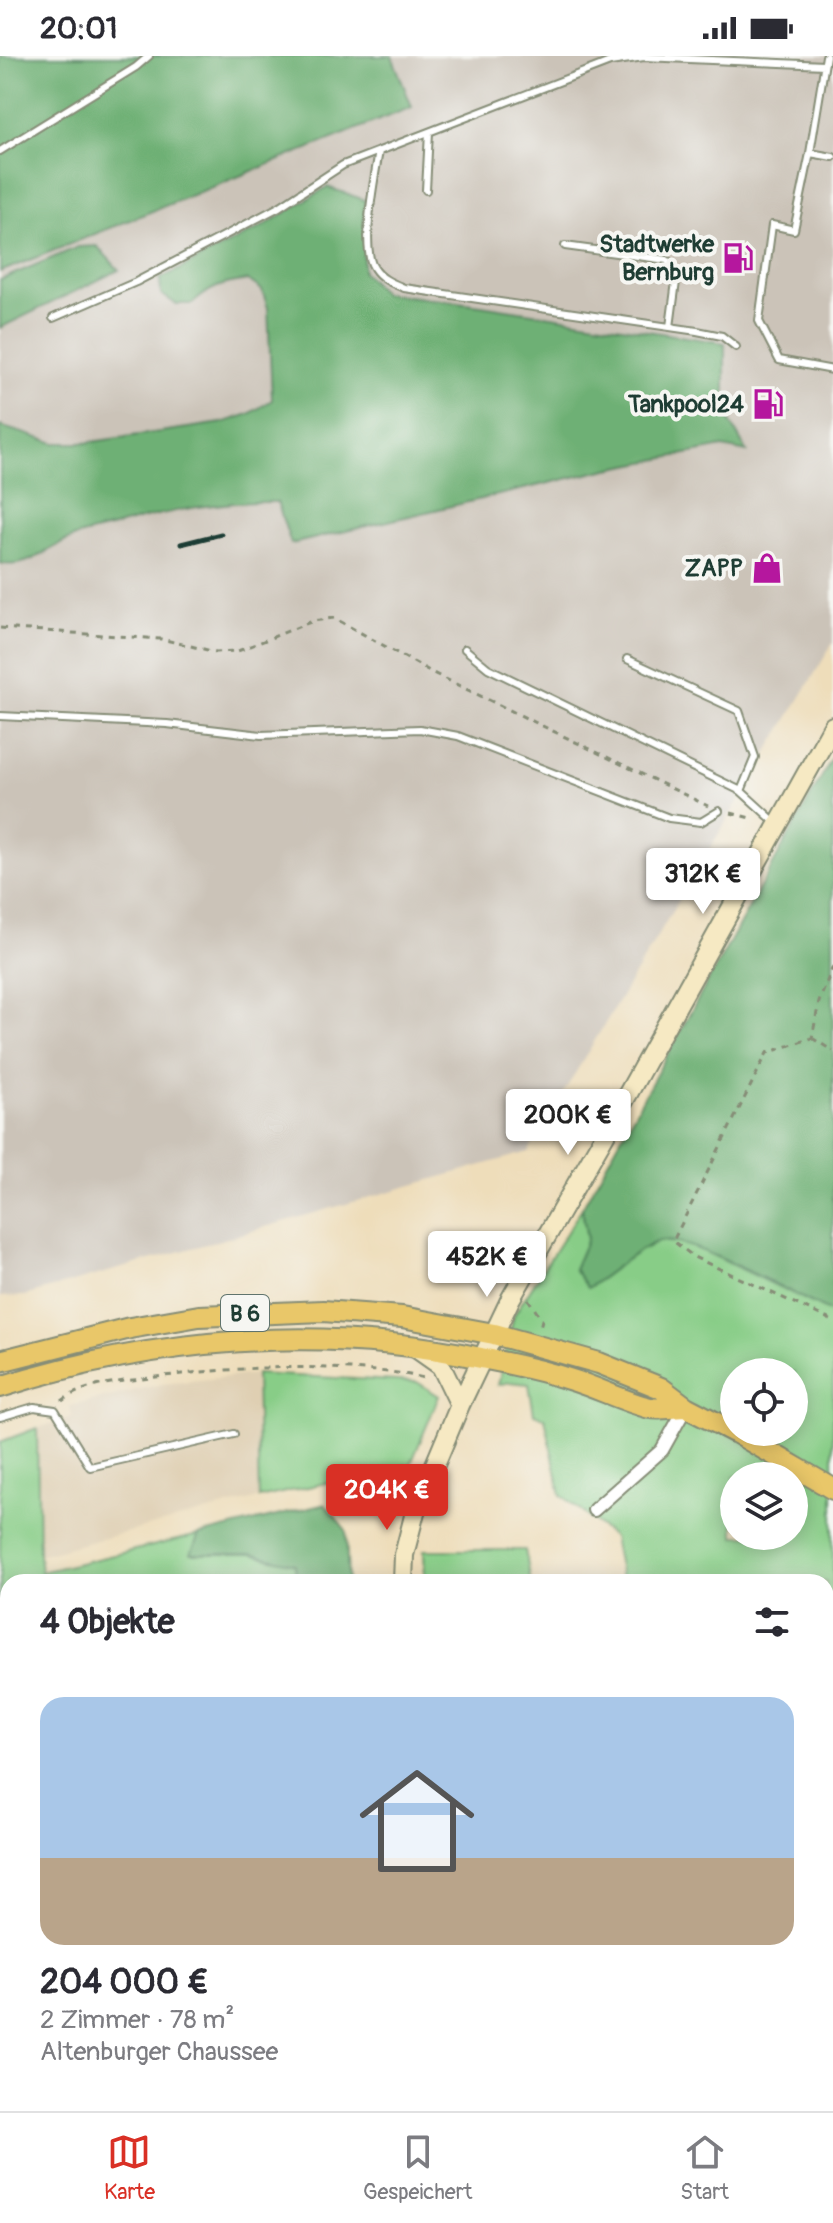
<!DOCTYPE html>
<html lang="de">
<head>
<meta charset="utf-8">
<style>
	:root { --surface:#fff; --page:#f2f2f3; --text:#2b2b33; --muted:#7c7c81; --line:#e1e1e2; --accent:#d93025 }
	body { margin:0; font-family:Pangolin,sans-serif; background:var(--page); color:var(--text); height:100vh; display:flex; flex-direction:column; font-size:30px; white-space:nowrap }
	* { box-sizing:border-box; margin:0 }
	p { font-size:26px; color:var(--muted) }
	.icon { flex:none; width:44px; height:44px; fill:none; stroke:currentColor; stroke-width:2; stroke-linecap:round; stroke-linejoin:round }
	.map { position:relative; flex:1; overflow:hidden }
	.panel { position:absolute; left:0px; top:1518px; width:834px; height:538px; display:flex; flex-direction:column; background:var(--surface); border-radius:24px 24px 0 0; box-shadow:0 4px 20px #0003 }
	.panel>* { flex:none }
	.tools { position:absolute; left:720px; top:1302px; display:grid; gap:16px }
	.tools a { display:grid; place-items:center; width:88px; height:88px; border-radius:50%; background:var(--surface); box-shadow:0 4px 20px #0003; font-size:40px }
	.price { position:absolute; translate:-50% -68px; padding:0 18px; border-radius:8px; background:#fff; color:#222; font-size:26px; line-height:52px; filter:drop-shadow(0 2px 4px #0008) }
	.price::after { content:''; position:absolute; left:50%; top:48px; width:24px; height:18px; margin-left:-12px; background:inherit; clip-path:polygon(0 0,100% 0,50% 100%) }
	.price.active { background:var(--accent); color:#fff }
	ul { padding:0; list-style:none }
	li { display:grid; align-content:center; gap:16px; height:424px; padding:0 40px }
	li+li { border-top:2px solid var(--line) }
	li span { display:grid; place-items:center; height:248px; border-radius:24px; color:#555 }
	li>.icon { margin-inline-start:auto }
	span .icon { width:144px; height:144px; fill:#fffc; stroke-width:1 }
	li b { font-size:34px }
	h2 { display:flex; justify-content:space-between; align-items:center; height:96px; padding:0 40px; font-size:34px }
	.status { display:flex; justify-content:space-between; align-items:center; height:56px; padding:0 40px; background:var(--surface); direction:ltr }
	.status svg { height:22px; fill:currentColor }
	.dock { display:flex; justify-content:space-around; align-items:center; height:112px; border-top:2px solid var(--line); background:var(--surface); font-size:22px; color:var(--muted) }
	.dock a { display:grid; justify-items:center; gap:4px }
	.dock .active { color:var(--accent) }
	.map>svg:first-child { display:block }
	.built { fill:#dfcfb2 }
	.industrial { fill:#cbc3b8 }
	.green { fill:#88cd87; stroke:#54855e; stroke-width:2; fill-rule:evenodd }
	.forest { fill:#6eb074; stroke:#467654; stroke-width:2 }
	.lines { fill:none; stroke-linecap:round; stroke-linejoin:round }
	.lane-casing { stroke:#868d77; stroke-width:10 }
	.street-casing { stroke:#868d77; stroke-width:16 }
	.secondary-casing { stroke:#868d77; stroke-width:22 }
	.primary-casing { stroke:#868d77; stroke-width:24 }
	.path { stroke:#868d77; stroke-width:3; stroke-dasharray:6 6; stroke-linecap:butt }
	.lane { stroke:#fff; stroke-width:6 }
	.street { stroke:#fff; stroke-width:12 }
	.secondary { stroke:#f6e9c3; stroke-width:18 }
	.primary { stroke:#e9c769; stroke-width:20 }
	.rail { stroke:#1f3d34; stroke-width:5 }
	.labels { text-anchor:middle; stroke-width:8; stroke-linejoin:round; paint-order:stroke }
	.shield { fill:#f6f6f2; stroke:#60746d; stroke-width:2 }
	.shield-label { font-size:22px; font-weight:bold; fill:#1f3d34 }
	.poi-label { font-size:24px; font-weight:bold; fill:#1f3d34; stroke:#f6f6f2; text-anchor:end }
</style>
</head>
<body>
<div class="status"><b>20:01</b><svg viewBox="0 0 49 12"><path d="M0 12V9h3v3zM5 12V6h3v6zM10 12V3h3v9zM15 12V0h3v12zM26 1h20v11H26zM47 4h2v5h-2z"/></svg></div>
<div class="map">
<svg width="833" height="2055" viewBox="0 0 833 2055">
	<rect width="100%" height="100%" fill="#f6f6f2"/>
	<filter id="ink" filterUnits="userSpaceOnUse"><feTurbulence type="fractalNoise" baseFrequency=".0125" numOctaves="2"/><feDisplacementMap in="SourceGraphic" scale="16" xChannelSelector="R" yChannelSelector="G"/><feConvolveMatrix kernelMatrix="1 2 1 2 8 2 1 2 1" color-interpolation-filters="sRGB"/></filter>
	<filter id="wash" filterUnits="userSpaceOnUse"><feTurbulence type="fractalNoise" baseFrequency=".006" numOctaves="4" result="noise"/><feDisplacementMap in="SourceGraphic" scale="32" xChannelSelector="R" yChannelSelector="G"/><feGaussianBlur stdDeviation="1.8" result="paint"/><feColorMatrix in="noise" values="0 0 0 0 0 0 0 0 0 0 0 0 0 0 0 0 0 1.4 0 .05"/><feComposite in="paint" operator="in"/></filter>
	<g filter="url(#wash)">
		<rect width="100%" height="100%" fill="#eeddba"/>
		<path class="built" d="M256,1318L259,1442L39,1499L37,1372L72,1362L70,1350L162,1328Z"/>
		<path class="industrial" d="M0,0H833V587L528,1096L24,1240L0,1241Z
			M547,2048H627L638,2055H560Z"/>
		<path class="green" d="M582,1152L587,1183L574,1213L644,1193L660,1185L691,1189L833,1257V1750L826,1752V1526H622L613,1481L561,1439L545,1362L534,1358L529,1328L509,1326L498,1329L514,1259ZM734,1316H794V1376H734ZM734,1420H794V1480H734Z
			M256,1318L417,1326L439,1340L411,1408L259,1442Z
			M37,1372L39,1499L41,1516L199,1479L192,1498H251L295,1508L296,1526H8V1713L0,1714V1386Z
			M424,1494H525L531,1526H425Z
			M826,1854L833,1859V2055H769L760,2048H826Z
			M157,2048H404L426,2055H144Z
			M496,2048H531L544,2055H496Z"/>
		<path class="forest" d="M0,0H392L412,51L0,216Z
			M327,131L365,144L363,216L383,237L481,249L725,287V356L747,396L723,391L608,413L291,488L277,446C220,445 174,453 120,469C105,474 88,476 73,482C50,490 27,515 0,507V370L55,387H84L222,367L249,358L272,344L268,252L262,234L248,224C222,228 212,230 192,248H176L161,238L160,223L262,171Z
			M97,190L119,214L0,272V224L78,191Z
			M833,700V1257C801,1242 690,1181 661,1185C646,1186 603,1222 588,1232L574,1213L587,1183L582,1152Z
			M325,1448L346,1474L348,1526H296L295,1508L251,1498H191L199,1479Z
			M8,1713V1856L0,1862V1714Z"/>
	</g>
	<g filter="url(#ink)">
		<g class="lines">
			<defs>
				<path id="lane" d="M826,0L810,97L794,174L772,169L759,265L779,304L833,314
					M0,95L136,11L149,0
					M379,95C375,119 360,193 374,212C381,223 392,227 404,232L697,275L722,280L736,291
					M810,97L833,101
					M426,134L429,76
					M565,190L667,204L677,218L670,271
					M53,262L136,226L279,151L343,109L610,6L644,1L824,9
					M465,593L488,612L741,735
					M627,603L739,655L755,701L741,735L775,766
					M0,660L167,668L261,679L420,673L458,680L669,762L701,766L719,755
					M0,1361L34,1351L55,1354L90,1411L234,1378"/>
				<path id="street" d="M594,1454L662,1394L686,1351
					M826,1759L833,1757
					M455,2048L480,2050
					M123,2055L137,2048"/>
				<path id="secondary" d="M414,1291L441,1310L460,1349
					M403,1526L404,1499L415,1456L460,1349L511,1242L610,1070L833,670
					M0,1875L8,1868"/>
				<path id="primary" d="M0,1305L130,1272L199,1260L323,1255L402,1261L494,1278L599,1307L661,1332L686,1351L734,1376
					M0,1331C156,1282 320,1268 481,1302C513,1308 544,1315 575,1325C600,1333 625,1346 650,1352C661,1354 675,1351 686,1351
					M735,1376L833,1433"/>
			</defs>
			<use href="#lane" class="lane-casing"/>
			<use href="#street" class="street-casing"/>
			<use href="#secondary" class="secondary-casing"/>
			<use href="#primary" class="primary-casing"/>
			<path class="path" d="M0,572L161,583L216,596L238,595L313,565L334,562L433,617L708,750
				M731,757L754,763
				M833,910L819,946L812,982L767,997L673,1185L694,1201L833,1265
				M812,982L833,995
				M528,1243L542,1264L540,1271
				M62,1345C85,1327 121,1326 149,1322C217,1313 282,1309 350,1313C376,1315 402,1316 428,1323
				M0,1693H8"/>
			<use href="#lane" class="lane"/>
			<use href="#street" class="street"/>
			<use href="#secondary" class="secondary"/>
			<use href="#primary" class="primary"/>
			<path class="rail" d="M181,488L221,478
				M0,1875H8
				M566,2048L579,2055
				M585,2048L598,2055"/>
		</g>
	</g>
	<defs>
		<symbol id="fuel-bare" viewBox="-9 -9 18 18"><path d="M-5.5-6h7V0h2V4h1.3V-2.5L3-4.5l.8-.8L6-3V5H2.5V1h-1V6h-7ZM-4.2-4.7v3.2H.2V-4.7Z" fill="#b5179e" stroke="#f6f6f2" stroke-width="2.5" paint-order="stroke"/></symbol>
		<symbol id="shop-bare" viewBox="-9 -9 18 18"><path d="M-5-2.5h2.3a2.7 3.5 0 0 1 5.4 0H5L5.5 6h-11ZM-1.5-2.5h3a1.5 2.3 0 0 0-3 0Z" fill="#b5179e" stroke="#f6f6f2" stroke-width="2.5" paint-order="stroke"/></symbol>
	</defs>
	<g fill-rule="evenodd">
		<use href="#fuel-bare" x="716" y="180" width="44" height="44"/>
		<use href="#fuel-bare" x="746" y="326" width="44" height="44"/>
		<use href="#shop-bare" x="745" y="490" width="44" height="44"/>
	</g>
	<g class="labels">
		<rect class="shield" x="221" y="1239" width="48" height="36" rx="6"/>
		<g class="shield-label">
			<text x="245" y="1265">B 6</text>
		</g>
		<g class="poi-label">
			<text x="714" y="196">Stadtwerke<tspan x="714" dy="28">Bernburg</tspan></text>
			<text x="744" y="356">Tankpool24</text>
			<text x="743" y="520">ZAPP</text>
		</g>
	</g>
</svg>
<div class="tools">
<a><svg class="icon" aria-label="locate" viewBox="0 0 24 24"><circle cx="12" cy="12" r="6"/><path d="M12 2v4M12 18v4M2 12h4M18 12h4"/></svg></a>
<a><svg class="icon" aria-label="layers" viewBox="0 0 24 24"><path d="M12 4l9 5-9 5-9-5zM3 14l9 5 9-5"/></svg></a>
</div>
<b class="price" style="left:703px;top:860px">312K €</b>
<b class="price" style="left:568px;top:1101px">200K €</b>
<b class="price" style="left:487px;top:1243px">452K €</b>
<b class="price active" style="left:387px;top:1476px">204K €</b>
<section class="panel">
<h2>4 Objekte<svg class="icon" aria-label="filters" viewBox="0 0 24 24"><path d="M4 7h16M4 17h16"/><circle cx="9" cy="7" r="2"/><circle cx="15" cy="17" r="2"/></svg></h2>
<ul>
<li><span style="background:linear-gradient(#a9c7e8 65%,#b9a48a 0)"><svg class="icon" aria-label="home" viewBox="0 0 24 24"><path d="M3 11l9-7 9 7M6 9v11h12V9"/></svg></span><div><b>204 000 €</b><p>2 Zimmer · 78 m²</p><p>Altenburger Chaussee</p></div></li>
</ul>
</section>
</div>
<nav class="dock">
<a class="active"><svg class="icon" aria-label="map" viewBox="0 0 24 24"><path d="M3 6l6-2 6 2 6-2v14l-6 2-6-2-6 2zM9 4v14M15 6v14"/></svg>Karte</a>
<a><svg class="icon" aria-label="saved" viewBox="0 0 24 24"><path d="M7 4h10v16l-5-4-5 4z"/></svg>Gespeichert</a>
<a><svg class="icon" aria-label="home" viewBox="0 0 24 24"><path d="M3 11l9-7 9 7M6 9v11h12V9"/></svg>Start</a>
</nav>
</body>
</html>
